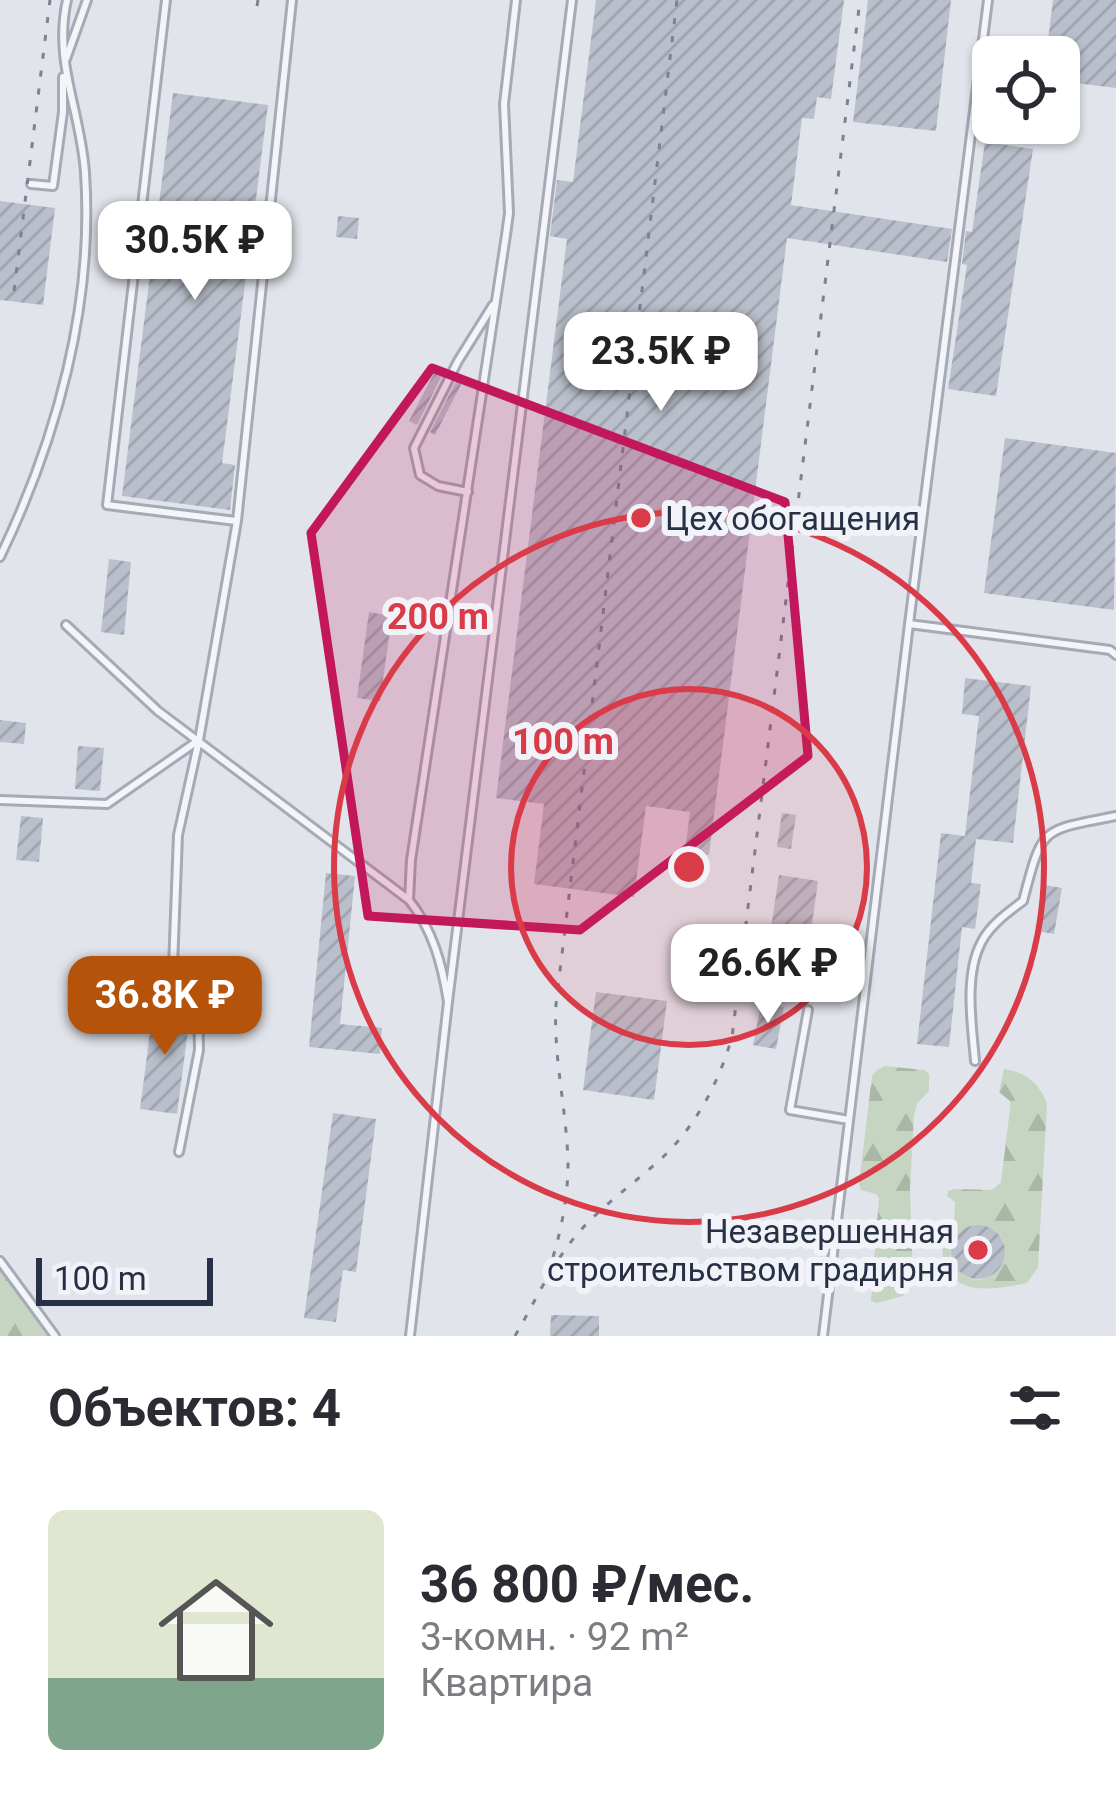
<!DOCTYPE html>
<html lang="ru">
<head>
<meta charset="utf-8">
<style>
	:root { --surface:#fff; --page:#f2f2f3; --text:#2b2b33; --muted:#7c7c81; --accent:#b45309 }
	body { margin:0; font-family:Roboto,sans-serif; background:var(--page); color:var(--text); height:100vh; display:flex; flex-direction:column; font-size:45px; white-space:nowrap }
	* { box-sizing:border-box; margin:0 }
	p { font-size:39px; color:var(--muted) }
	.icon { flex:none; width:66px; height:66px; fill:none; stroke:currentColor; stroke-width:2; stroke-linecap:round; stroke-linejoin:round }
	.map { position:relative; height:1336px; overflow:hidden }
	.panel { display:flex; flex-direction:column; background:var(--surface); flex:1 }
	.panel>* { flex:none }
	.fabs { position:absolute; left:972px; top:36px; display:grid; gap:24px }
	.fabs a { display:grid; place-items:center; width:108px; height:108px; border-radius:18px; background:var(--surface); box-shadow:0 3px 9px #0004; font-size:60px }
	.scale { position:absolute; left:36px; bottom:30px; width:177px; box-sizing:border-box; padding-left:12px; border:6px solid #273044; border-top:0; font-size:33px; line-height:42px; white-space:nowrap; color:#273044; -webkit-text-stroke:9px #f1f3f8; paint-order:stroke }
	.price { position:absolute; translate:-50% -102px; padding:0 27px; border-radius:24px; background:#fff; color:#222; font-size:39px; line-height:78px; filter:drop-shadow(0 3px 6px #0008) }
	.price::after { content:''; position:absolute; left:50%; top:72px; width:36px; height:27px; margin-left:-18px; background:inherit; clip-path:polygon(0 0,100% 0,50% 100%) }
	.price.on { background:var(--accent); color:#fff }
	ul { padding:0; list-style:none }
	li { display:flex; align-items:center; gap:36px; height:300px; padding:0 48px }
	li span { display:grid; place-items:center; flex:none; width:336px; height:240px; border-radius:18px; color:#555 }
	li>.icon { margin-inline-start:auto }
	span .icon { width:144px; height:144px; fill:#fffc; stroke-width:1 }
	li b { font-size:51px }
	h2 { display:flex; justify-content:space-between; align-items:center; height:144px; padding:0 48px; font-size:51px }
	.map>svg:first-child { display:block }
	.forest { fill:url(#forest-firs); fill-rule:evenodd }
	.building { fill:url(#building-hatch) }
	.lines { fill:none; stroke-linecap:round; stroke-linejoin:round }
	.service-casing { stroke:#a5aab6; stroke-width:12 }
	.service { stroke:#f4f5f9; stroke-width:6 }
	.rail { stroke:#798296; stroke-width:3; stroke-dasharray:6 12; stroke-linecap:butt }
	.marked { fill:#c2185b; fill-opacity:0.2; stroke:#c2185b; stroke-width:9; stroke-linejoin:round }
	.ring { fill:none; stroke:#da3b49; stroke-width:6 }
	.poi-dot { fill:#da3b49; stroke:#f1f3f8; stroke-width:4.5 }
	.labels { text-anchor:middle; stroke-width:12; stroke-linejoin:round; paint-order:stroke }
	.poi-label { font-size:33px; fill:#273044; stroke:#f1f3f8; text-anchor:start }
	.centre { fill:#da3b49; stroke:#f1f3f8; stroke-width:6 }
	.ring-label { font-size:36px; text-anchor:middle; font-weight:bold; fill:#da3b49; stroke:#f1f3f8; stroke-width:12; stroke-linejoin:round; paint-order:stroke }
</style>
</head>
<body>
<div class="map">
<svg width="1116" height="1336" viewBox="0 0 1116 1336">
	<defs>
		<pattern id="forest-firs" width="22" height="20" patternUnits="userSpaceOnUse" patternTransform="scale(3)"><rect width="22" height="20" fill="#c5d5c1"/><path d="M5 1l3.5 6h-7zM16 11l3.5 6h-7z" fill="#a9b7a7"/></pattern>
		<pattern id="building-hatch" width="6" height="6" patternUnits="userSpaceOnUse" patternTransform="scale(3)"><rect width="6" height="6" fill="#bac0cb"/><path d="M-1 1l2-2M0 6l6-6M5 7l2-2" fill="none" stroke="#a0a5b0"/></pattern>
	</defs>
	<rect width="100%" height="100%" fill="#e1e4eb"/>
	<path class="forest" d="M885,1066L924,1070L929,1074V1091L917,1104L914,1115L910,1188L913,1282L903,1296L877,1303L871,1301L879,1198L876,1194L861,1190L859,1184L872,1076L877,1070Z
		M1004,1069C1027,1073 1038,1082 1047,1103L1038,1267L1027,1283C997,1289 963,1296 943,1269L942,1237L945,1231L954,1226L955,1202L947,1196L948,1191L954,1189L992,1190L1001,1182L1010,1109V1101L999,1092ZM974,1225C1034,1229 993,1305 959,1271C941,1253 955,1232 974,1225Z
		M0,1270L50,1336H0Z"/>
	<path class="building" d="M596,0H844L831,99L817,97L814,119L802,118L791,205L952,229L947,262L787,238L709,855L685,852L690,812L646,806L634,897L534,884L544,804L496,798L567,239L550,236L557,180L573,182Z
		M868,0H951L936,131L853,122Z
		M1053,0H1116V88L1059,81V57H1046Z
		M173,93L268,105L222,463L235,465L230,510L122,496Z
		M985,142L1033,149L996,396L948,389L967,265L962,264L966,231L972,232Z
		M0,201L55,208L43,305L0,300Z
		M338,216L359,218L357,239L336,237Z
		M438,366L445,369L417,425L409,421Z
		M459,376L464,379L435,435L430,432Z
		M1005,438L1116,453L1114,610L984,593Z
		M109,559L131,562L124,635L101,632Z
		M369,612L392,616L380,701L357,698Z
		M965,678L1031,686L1013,843L976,839L971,883L981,884L975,929L962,927L949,1047L917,1044L941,833L965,836L979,716L962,714Z
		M0,720L26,723L24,744L0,742Z
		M78,746L104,748L100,791L75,789Z
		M782,813L796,815L791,849L777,847Z
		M21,816L43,818L39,862L16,860Z
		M326,873L355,876L340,1024L382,1028L380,1054L309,1047Z
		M779,875L818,881L805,974L765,968Z
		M1044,885L1062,888L1054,934L1036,931Z
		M596,992L667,1001L654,1100L583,1090Z
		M154,1002L191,1007L177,1114L140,1109Z
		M761,1003L784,1007L776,1049L753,1045Z
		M333,1113L376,1119L356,1272L343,1270L336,1322L304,1318Z
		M951 1252a27 27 0 1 1 54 0a27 27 0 1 1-54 0Z
		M551,1315L599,1316V1336H550Z"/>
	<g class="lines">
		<defs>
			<path id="service" d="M166,0L107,505L236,521
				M66,59L87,0
				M31,184L53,186L63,112V77
				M468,492L438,486L420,475L414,448L458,361L493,305
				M0,557C57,439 94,304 85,173C81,111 53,62 67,0
				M909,624L1110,650L1116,655
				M66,625L158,711L409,900C433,930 442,964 448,1002L410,1336
				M0,800L107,804L196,742
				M409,900L411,860L506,235L509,213L504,104L516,0
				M448,1002L572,0
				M808,1010L790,1110L849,1120
				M975,1061C972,1025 964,976 981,943C989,926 1008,912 1023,901C1043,825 1040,831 1116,816
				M179,1152L199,1050L198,1001L173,967L178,835L199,740L237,521L292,0
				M0,1261L55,1336
				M823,1336L909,624L988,0"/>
		</defs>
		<use href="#service" class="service-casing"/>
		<use href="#service" class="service"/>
		<path class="rail" d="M257,6L258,0
			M14,291L50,0
			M553,1257C562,1227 568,1195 568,1164C567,1110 553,1058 556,1004L677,0
			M515,1336C535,1302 552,1263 579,1232C604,1204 635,1183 663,1157C697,1124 719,1082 732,1037L860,0"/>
	</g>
	<path class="marked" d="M432,368L785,502L808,756L580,930L368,916L311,533Z"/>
	<circle cx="689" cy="867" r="178" fill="#da3b49" fill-opacity=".12"/>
	<g class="ring">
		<circle cx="689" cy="867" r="178"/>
		<circle cx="689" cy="867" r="355"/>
	</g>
	<g class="poi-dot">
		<circle cx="641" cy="518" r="12"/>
		<circle cx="978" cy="1250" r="12"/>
	</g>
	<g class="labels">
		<g class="poi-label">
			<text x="665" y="530">Цех обогащения</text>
			<text x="954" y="1243" text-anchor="end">Незавершенная<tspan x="954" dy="38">строительством градирня</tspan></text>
		</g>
	</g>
	<circle cx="689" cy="867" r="18" class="centre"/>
	<g class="ring-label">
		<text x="438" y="629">200 m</text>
		<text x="563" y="754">100 m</text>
	</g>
</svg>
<div class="fabs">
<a><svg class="icon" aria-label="locate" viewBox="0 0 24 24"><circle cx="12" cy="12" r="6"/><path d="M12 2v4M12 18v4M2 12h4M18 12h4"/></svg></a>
</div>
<div class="scale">100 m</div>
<b class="price" style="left:195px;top:303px">30.5K ₽</b>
<b class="price" style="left:661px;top:414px">23.5K ₽</b>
<b class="price" style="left:768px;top:1026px">26.6K ₽</b>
<b class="price on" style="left:165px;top:1058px">36.8K ₽</b>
</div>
<section class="panel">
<h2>Объектов: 4<svg class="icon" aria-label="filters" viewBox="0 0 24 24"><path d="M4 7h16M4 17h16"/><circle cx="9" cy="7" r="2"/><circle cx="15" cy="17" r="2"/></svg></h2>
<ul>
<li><span style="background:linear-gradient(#dfe7d0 70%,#7fa58c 0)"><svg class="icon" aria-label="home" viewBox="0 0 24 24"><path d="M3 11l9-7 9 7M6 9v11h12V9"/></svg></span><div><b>36 800 ₽/мес.</b><p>3-комн. · 92 m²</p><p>Квартира</p></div></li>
</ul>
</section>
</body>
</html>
